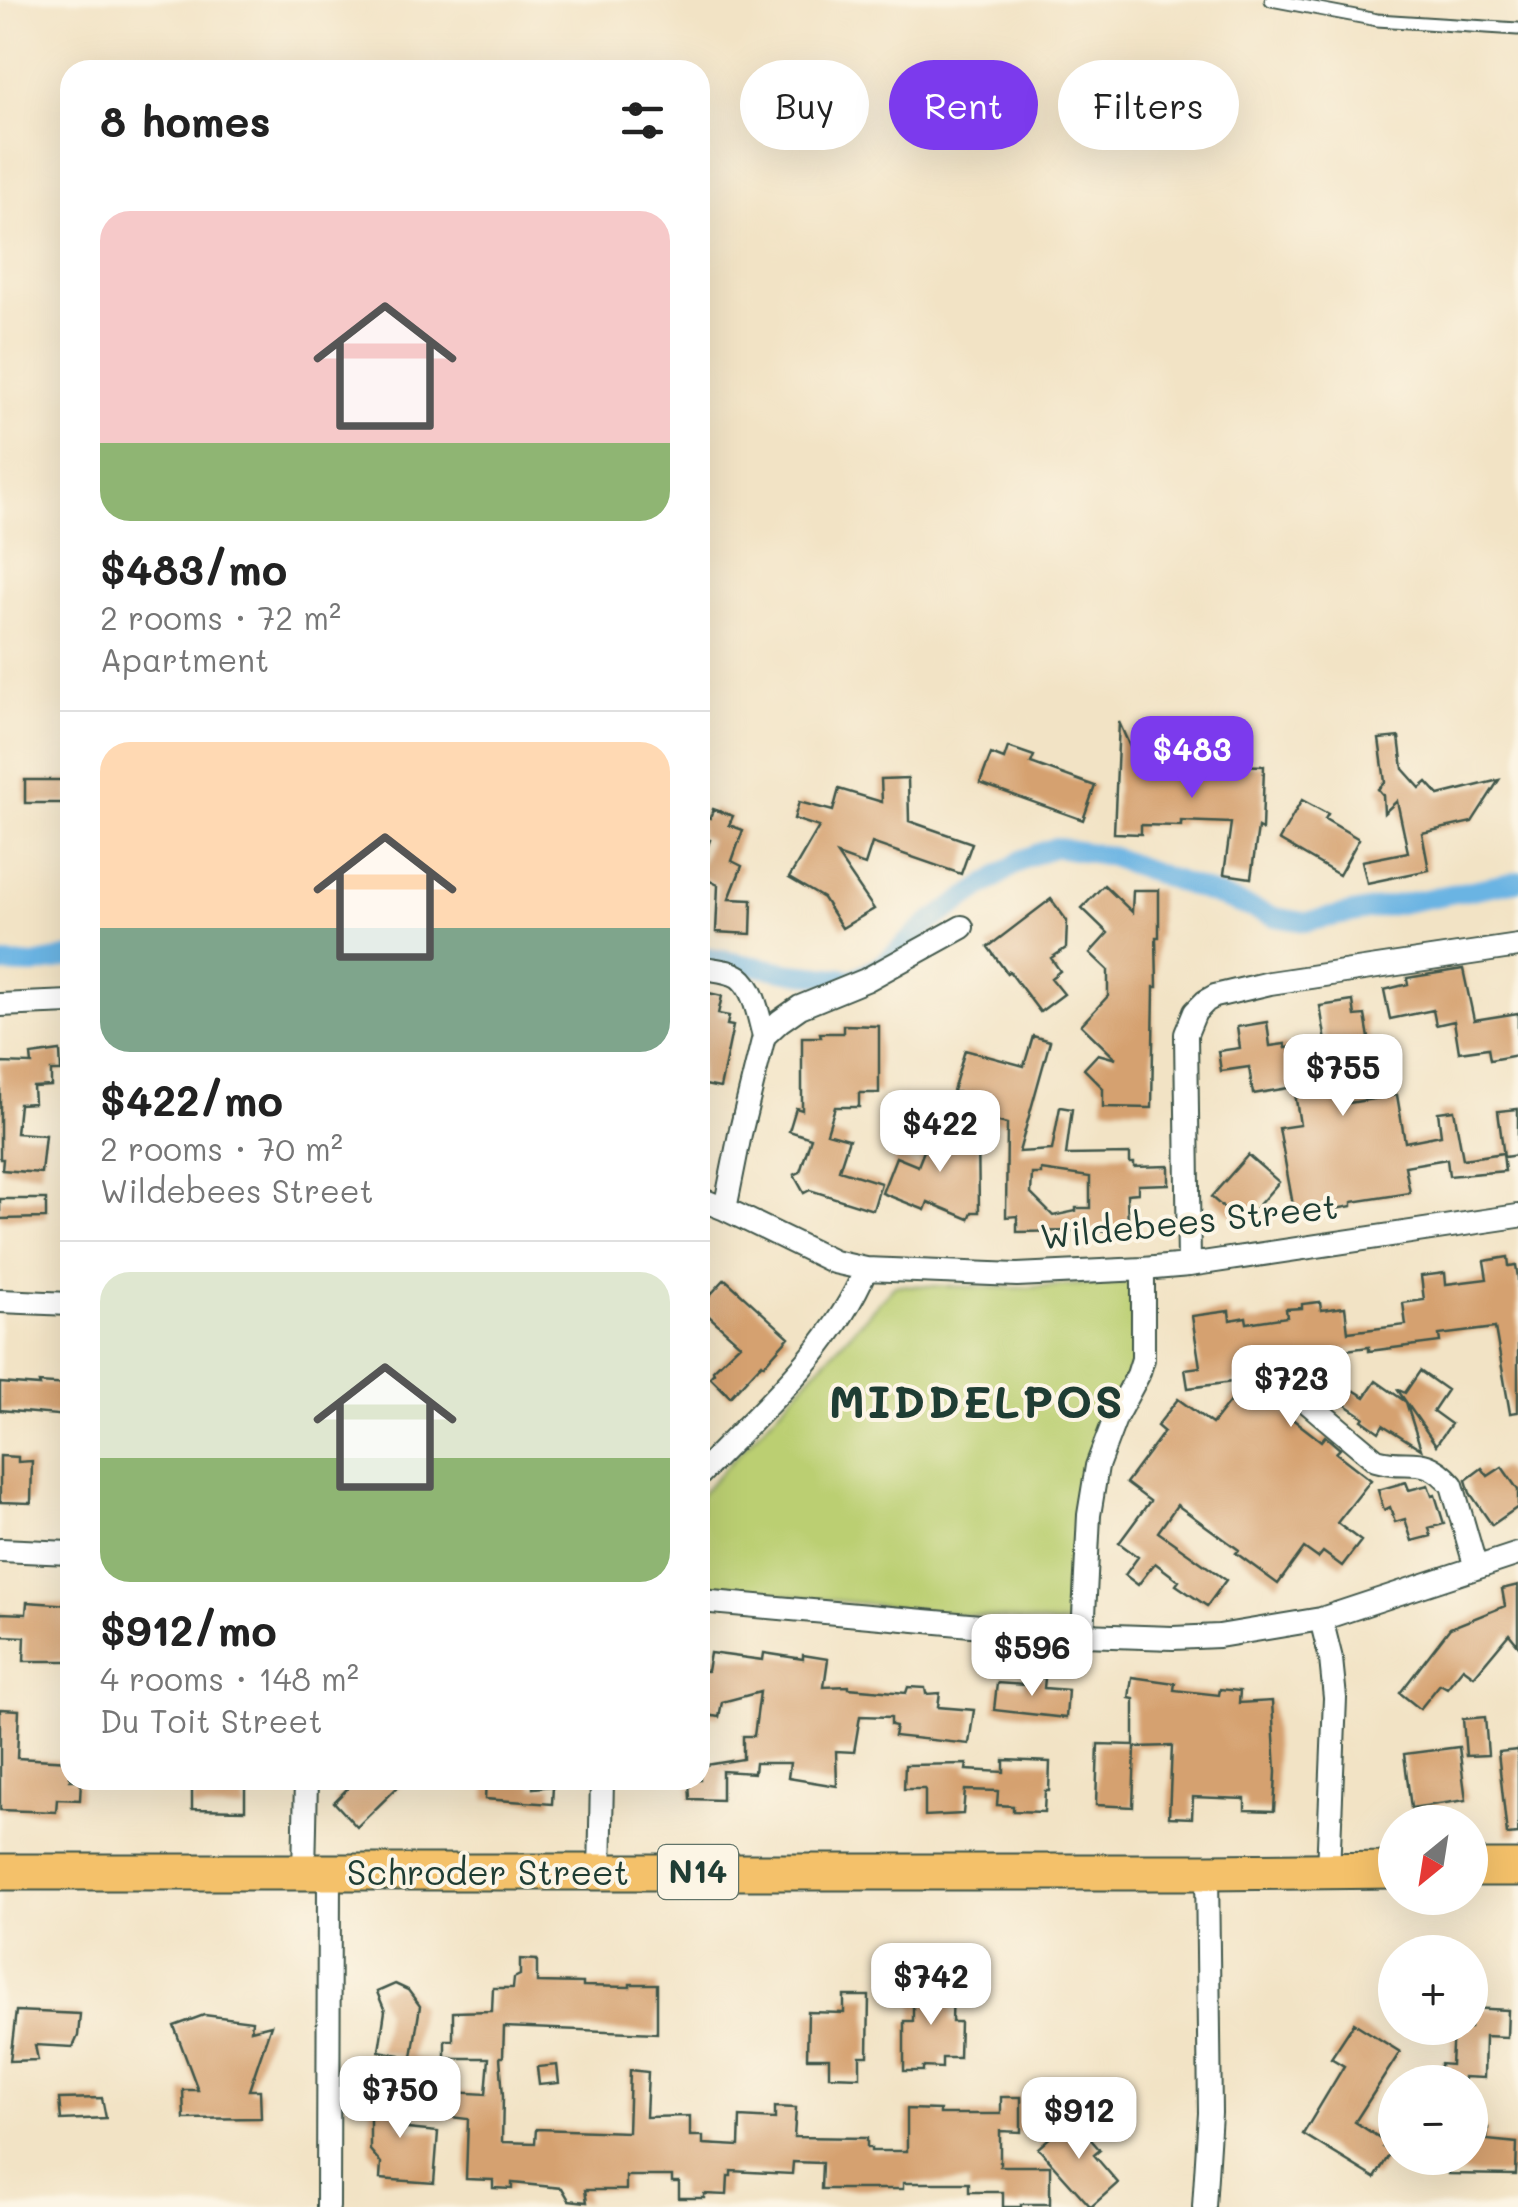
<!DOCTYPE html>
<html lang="en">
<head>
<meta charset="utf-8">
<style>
	:root { --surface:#fff; --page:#f6f6f6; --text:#222; --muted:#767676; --line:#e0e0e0; --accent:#7c3aed }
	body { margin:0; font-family:Mali,sans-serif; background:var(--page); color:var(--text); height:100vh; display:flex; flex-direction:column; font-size:38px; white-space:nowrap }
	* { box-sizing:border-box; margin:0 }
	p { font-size:32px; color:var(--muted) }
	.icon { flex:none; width:55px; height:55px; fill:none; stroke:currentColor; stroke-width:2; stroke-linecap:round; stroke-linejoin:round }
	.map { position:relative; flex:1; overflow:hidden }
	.side { position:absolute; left:60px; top:60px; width:650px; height:1730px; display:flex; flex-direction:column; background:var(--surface); border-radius:30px; box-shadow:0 10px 40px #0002 }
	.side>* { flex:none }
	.hud { position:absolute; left:740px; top:60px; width:628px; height:90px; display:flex; gap:20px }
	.needle { width:65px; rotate:210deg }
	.fabs { position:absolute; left:1378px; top:1805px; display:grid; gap:20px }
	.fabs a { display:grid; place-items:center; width:110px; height:110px; border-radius:50%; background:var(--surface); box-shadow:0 10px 40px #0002; font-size:50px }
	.price { position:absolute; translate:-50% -85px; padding:0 22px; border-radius:20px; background:#fff; color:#222; font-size:32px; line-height:65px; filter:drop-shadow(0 2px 5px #0008) }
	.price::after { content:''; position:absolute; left:50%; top:60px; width:30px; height:22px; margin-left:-15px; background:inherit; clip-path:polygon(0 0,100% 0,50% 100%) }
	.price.on { background:var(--accent); color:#fff }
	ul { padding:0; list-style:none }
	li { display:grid; align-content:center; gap:20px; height:530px; padding:0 40px }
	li+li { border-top:2px solid var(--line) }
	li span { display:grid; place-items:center; height:310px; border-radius:30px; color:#555 }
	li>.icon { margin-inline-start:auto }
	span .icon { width:180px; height:180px; fill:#fffc; stroke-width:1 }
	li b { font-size:42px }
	h2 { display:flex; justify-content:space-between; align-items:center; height:120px; padding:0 40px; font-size:42px }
	.pill { padding:0 35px; border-radius:45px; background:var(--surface); box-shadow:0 10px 40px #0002; font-size:35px; line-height:90px }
	.pill.on { background:var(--accent); color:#fff }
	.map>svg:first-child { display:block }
	.green { fill:#bbcf72; stroke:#6d8653; stroke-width:2.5 }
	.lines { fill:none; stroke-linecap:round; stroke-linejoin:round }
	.canal { stroke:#6bb4e3; stroke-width:20 }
	.building { fill:#d5a16f; fill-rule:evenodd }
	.service-casing { stroke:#3f564a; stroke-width:15 }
	.minor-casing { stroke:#3f564a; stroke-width:26 }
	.trunk-casing { stroke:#3f564a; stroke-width:39 }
	.service { stroke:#fff; stroke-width:11 }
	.minor { stroke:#fff; stroke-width:22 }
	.trunk { stroke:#f4c16a; stroke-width:35 }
	.labels { text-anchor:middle; stroke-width:8; stroke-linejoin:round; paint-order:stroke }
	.shield { fill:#fcf5e5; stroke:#617469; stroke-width:2.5 }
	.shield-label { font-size:32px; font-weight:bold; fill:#1f3d34 }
	.street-label { font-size:35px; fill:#1f3d34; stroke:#fcf5e5 }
	.district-label { font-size:45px; font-weight:bold; letter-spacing:2.5px; fill:#1f3d34; stroke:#fcf5e5 }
</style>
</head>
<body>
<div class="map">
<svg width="1518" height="2207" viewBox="0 0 1518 2207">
	<rect width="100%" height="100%" fill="#fcf5e5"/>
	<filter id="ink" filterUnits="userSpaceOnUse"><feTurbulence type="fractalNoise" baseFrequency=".01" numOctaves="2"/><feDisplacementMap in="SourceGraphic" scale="20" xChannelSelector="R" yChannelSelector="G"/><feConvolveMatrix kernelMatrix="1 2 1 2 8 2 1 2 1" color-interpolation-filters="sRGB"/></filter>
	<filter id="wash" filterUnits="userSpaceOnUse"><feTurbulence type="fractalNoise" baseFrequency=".0048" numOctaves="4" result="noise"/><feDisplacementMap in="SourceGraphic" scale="40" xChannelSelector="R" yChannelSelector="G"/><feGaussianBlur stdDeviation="2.25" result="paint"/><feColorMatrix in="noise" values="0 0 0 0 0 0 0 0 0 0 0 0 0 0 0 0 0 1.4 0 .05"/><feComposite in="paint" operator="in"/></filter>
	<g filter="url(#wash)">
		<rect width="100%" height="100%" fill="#f2e3c5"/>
		<path class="green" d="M1130,1282L1137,1368L1086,1481L1071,1626L700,1586V1495L895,1285L1019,1288Z"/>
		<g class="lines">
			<path class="canal" d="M700,956L793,973L853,979L883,964L925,926L1023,859L1055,847L1109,856L1275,917L1305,922L1518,881
				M0,964L34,965L70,957"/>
		</g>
		<g id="blocks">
			<path class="building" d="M1119,722L1137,763L1232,768V765L1264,766L1262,830L1258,828L1251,878L1224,874L1231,823L1181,821V826L1141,825V834L1114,833Z
				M1399,737L1403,769L1420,788L1427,782L1439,795L1499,780L1472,822L1422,833L1429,870L1367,883L1362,861L1408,852L1397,801L1384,813L1383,795L1378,789L1385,782L1379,739Z
				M1008,747L1034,756L1031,763L1095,786L1083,820L980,783L991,754L1004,759Z
				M908,778L909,821L972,843L961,874L872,843L865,865L837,855L874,909L842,928L823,898L789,878L819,827L794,819L799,802L833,811L839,789L882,802L881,779Z
				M25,780H70L69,803H25Z
				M1302,800L1328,814L1325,819L1359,839L1339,875L1279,840Z
				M713,809L733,816L729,825L743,830L732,861L742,866L729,899L752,900L751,934L716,932L718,885L700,876V867L710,840L700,836V815L710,818Z
				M1104,885L1132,912L1133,890H1159V937H1156L1157,987H1154L1152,1108L1103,1107V1088L1084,1069L1098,1054L1116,1059L1081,1025L1108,996V970L1090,953L1108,933L1082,908Z
				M1051,899L1067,921L1066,948L1051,958L1060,971L1051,978L1064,994L1040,1012L1009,971L1007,973L988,947Z
				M1463,969L1474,1020L1518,1013V1055L1490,1060L1488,1048L1459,1052L1454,1021L1436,1025L1433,1010L1390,1019L1384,990L1408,984L1407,978Z
				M700,991L722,996L718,1014L729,1016L727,1025L733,1026L720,1088L700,1084Z
				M1353,1001L1355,1016L1365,1015L1373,1061L1343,1066L1349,1103L1397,1095L1405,1142L1441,1135L1438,1112L1454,1110L1463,1159L1503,1153L1505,1171L1449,1176L1447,1159L1405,1166L1410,1193L1352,1202V1206L1295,1216L1279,1128L1300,1125L1294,1087L1253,1094L1249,1067L1221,1071L1218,1051L1240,1048L1237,1027L1267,1022L1270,1046L1285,1044L1286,1048L1326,1042L1320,1006Z
				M843,1025L879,1026V1093H859V1107H835L827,1133L849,1139L839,1170L881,1183L873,1210L810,1190L804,1193L794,1175L800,1172L811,1138L789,1131L796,1108L802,1110V1037H821L820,1033H843Z
				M1033,1036L1050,1041L1019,1152L1052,1150L1060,1107L1072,1109L1066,1155L1130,1154V1163H1134V1167L1169,1166V1184L1138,1185V1193L1127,1194L1128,1230L1017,1232V1216L1006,1217L1007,1124L983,1118L988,1101L953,1091L965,1050L1024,1066ZM1041,1170L1090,1177V1208H1076V1211L1053,1216L1031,1194L1032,1174H1041Z
				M60,1051L61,1071H51V1086L33,1087L34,1103L19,1104L16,1133L45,1135L41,1173L2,1170L3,1159H0V1063L32,1064L31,1055Z
				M1518,1109V1155L1504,1157L1498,1111Z
				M978,1132L979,1212H972L969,1219L928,1202L925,1210L882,1193L896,1157L918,1166L931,1133Z
				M1248,1155L1279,1182L1242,1224L1211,1197Z
				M0,1199H46V1218L0,1219Z
				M1508,1257L1509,1266L1516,1265L1518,1278V1412L1510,1413L1495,1328L1439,1335L1440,1342L1369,1351V1347L1338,1351L1339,1356L1345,1360L1339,1361L1342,1383L1365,1397L1376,1381L1406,1402L1421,1449L1383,1425L1379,1432L1362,1420L1364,1417L1328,1393L1324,1363L1274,1368L1293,1383L1286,1392L1288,1404L1282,1411L1321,1441L1325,1436L1340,1449L1336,1453L1371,1480L1337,1523L1361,1541L1342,1566L1323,1552L1318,1558L1304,1548L1278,1584L1236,1553L1239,1550L1177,1505L1158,1532L1226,1580L1207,1606L1176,1585L1179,1581L1155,1563L1138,1585L1125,1575L1138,1557L1119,1543L1150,1501L1126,1483L1164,1432L1157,1426L1178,1399L1212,1424L1247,1380L1188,1388L1185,1369L1200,1367L1192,1316L1229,1311L1230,1320L1246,1317L1247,1323L1287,1317L1286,1309L1302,1308V1304L1320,1302L1321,1310L1345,1307L1348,1332L1406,1325L1403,1303L1424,1300L1421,1276L1445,1273L1446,1284L1487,1279L1484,1261Z
				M725,1279L789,1337L764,1365L762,1363L730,1397L710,1377L714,1373L713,1370L740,1344L700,1308V1286L710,1295Z
				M1420,1371L1447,1390L1433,1411L1451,1424L1436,1445L1397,1389L1405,1393Z
				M0,1383L40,1386L39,1383L70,1385L68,1416L0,1410Z
				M0,1456L18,1457V1462L32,1461L31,1503L0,1502Z
				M1502,1467L1518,1490V1507L1492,1525L1470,1493L1466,1480L1482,1468L1488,1476Z
				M1406,1482L1409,1490L1428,1485L1432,1496L1435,1495L1444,1524L1429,1528L1431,1536L1412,1541L1405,1519L1395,1522L1390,1507L1384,1510L1378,1490Z
				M1518,1585V1645L1509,1634L1474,1676L1463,1668L1447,1688L1440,1684L1420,1709L1400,1693L1450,1628L1505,1606L1502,1589Z
				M27,1602L70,1605V1661H24L25,1637L0,1636V1613L26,1614Z
				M710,1653L763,1660L764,1653L803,1659V1655L828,1659L824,1687L849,1686V1688L906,1693L908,1687L925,1688L926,1694L940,1693L938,1707L974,1710L969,1744L894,1736L896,1726L891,1725V1717L860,1716L854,1752L836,1751L837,1786L788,1778L790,1763H755L754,1773L722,1771V1800L690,1799L689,1780H700V1766L743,1759V1736H754L760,1692L722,1702L719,1717L700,1714L703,1689H700V1670L707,1671Z
				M1025,1676L1045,1678L1044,1688L1068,1690L1066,1718L994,1710L997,1683L1024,1685Z
				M1132,1677L1175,1683L1174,1690L1219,1695L1220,1689L1240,1691L1239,1703L1272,1701L1276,1772L1274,1811L1245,1810V1799L1193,1797L1192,1818L1169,1817L1172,1746L1135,1747L1133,1807L1096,1805L1098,1744L1134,1745V1699L1129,1698Z
				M0,1709L19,1710L17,1758L70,1761V1780H81L80,1800L57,1799L56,1812L0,1810Z
				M1485,1717L1488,1755L1466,1756L1463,1719Z
				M1459,1747L1466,1800L1411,1808L1404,1754Z
				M1518,1750V1834L1507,1835L1498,1752Z
				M1004,1760L1050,1762L1049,1791H1045L1044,1812L1013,1811V1806L997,1805L998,1791L965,1790L963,1814L925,1816V1789H904L905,1765L967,1764L966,1770L1004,1772Z
				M192,1780H245V1810L192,1809Z
				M341,1780H405L357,1827L334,1802L348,1788Z
				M486,1780H533V1788L553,1786L552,1804L485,1799Z
				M520,1959L537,1960V1982L583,1983V1986L630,1987V1984H657V2033L504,2027L503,2057H500L503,2096L502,2142L535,2143L536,2129L628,2132L630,2070L648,2072L646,2117L690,2116V2136H703V2144L739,2146L740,2117L775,2119V2107L796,2108L794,2137L867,2138V2148H871V2151H907V2109L940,2110V2114H1001V2097H1021V2132L1000,2131V2166H1050V2204H1021V2207H1003V2192H969V2183H903V2189H821L822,2163L793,2162L792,2174L731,2171V2176H728L727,2195L704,2194V2198H679V2182H672V2176H626V2190H585L587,2202L569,2200L562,2188L512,2183V2189L493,2188V2180L466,2179L468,2119L450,2117L452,2092L486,2094L489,2058H445V2040H453V2012L492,2011L493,1988H513L514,1978L520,1975Z
				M395,1984L408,1990L420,2006L412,2057L432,2063L433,2082L402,2084L400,2055L379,2051L385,2011L377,1992Z
				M913,1984H953L952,2022H960L959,2058H942V2068L923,2067V2071H904V2021H913Z
				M844,1996H869L868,2056H860V2077L829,2076V2058H807L808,2012L844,2013Z
				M1470,2008L1508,2010L1507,2037L1485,2036L1484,2078L1464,2077V2082L1439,2081L1440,2064L1451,2065L1453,2028H1470Z
				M16,2011L80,2014L78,2036L73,2047L35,2045L38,2060L10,2061Z
				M204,2015L252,2021L251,2030L271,2025L249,2090H260L261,2118L184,2119L183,2090H198L174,2026Z
				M1354,2023L1400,2052L1355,2122L1386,2142L1383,2147L1391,2152L1375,2178L1303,2134L1344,2066L1331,2058Z
				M557,2065L559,2083L539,2085L537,2067Z
				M370,2087H399L400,2125H408V2129L438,2132L434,2183L380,2179L381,2163L370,2150Z
				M102,2098L106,2118L61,2120L59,2099Z
				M1072,2118L1100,2150L1094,2155L1118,2183L1091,2207L1038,2148Z
				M1470,2128H1488L1487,2140L1517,2143L1516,2175L1448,2174L1449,2158H1470Z"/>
		</g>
	</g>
	<g filter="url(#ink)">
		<use href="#blocks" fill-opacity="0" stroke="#3f564a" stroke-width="2.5"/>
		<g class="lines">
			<defs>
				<path id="service" d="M1271,0L1377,20L1518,29"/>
				<path id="minor" d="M700,967C712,970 729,970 739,977C755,989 759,1019 764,1036
					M0,1005L70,1002
					M700,1199L725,1209L834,1262L866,1269L1017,1275L1143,1269L1189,1265L1518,1216
					M725,1209L740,1134L764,1036L780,1021L800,1007L866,980L962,927
					M1189,1265L1186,1034L1195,1012L1206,1001L1215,996L1270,983L1518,946
					M0,1301L70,1304
					M1300,1396L1376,1460C1409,1470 1424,1452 1452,1485L1476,1568
					M700,1474C760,1411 832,1350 866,1269
					M0,1550L70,1553
					M700,1601L1083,1635L1173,1638L1219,1636L1321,1619L1518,1554
					M1321,1619L1331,1659L1335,1698L1328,1871
					M1083,1635L1089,1515L1097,1466L1116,1416L1138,1375L1143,1359V1269
					M304,1873L306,1780
					M600,1873L602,1780
					M328,2207L329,1872
					M1204,2207L1210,2113L1207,1872"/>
				<path id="trunk" d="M1470,1868H1518
					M0,1872H1207L1395,1870"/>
			</defs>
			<use href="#service" class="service-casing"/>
			<use href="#minor" class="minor-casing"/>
			<use href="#trunk" class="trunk-casing"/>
			<use href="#service" class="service"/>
			<use href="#minor" class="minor"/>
			<use href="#trunk" class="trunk"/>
		</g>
	</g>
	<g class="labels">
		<rect class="shield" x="658" y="1845" width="80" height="54" rx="8"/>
		<g class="shield-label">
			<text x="698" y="1883">N14</text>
		</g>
		<g class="street-label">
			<text transform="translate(1189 1222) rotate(-6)" y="12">Wildebees Street</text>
			<text x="488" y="1885">Schroder Street</text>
		</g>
		<g class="district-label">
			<text x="977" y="1418">MIDDELPOS</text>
		</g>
	</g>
</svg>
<div class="fabs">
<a><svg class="needle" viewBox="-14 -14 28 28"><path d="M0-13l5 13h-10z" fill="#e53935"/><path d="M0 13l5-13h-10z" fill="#767676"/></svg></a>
<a>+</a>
<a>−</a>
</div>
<b class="price on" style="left:1192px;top:801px">$483</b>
<b class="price" style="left:1343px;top:1119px">$755</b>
<b class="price" style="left:940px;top:1175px">$422</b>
<b class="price" style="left:1291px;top:1430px">$723</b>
<b class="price" style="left:1032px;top:1699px">$596</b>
<b class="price" style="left:931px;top:2028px">$742</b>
<b class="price" style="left:400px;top:2141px">$750</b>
<b class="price" style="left:1079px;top:2162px">$912</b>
<div class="hud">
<a class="pill">Buy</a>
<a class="pill on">Rent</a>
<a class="pill">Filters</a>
</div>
<section class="side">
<h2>8 homes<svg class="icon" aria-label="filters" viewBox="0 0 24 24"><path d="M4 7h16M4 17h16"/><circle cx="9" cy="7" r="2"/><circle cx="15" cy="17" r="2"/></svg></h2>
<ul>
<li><span style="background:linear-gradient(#f6c9c9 75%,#8fb573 0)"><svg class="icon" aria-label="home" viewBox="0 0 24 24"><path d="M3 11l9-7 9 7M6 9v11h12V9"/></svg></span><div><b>$483/mo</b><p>2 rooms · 72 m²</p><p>Apartment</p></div></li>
<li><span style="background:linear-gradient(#ffd9b3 60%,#7fa58c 0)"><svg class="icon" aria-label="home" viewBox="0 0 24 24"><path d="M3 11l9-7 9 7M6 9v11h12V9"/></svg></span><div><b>$422/mo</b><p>2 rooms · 70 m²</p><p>Wildebees Street</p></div></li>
<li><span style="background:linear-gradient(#dfe7d0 60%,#8fb573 0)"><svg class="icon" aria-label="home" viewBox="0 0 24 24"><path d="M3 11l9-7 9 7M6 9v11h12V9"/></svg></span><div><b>$912/mo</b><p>4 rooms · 148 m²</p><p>Du Toit Street</p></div></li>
</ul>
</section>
</div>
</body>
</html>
